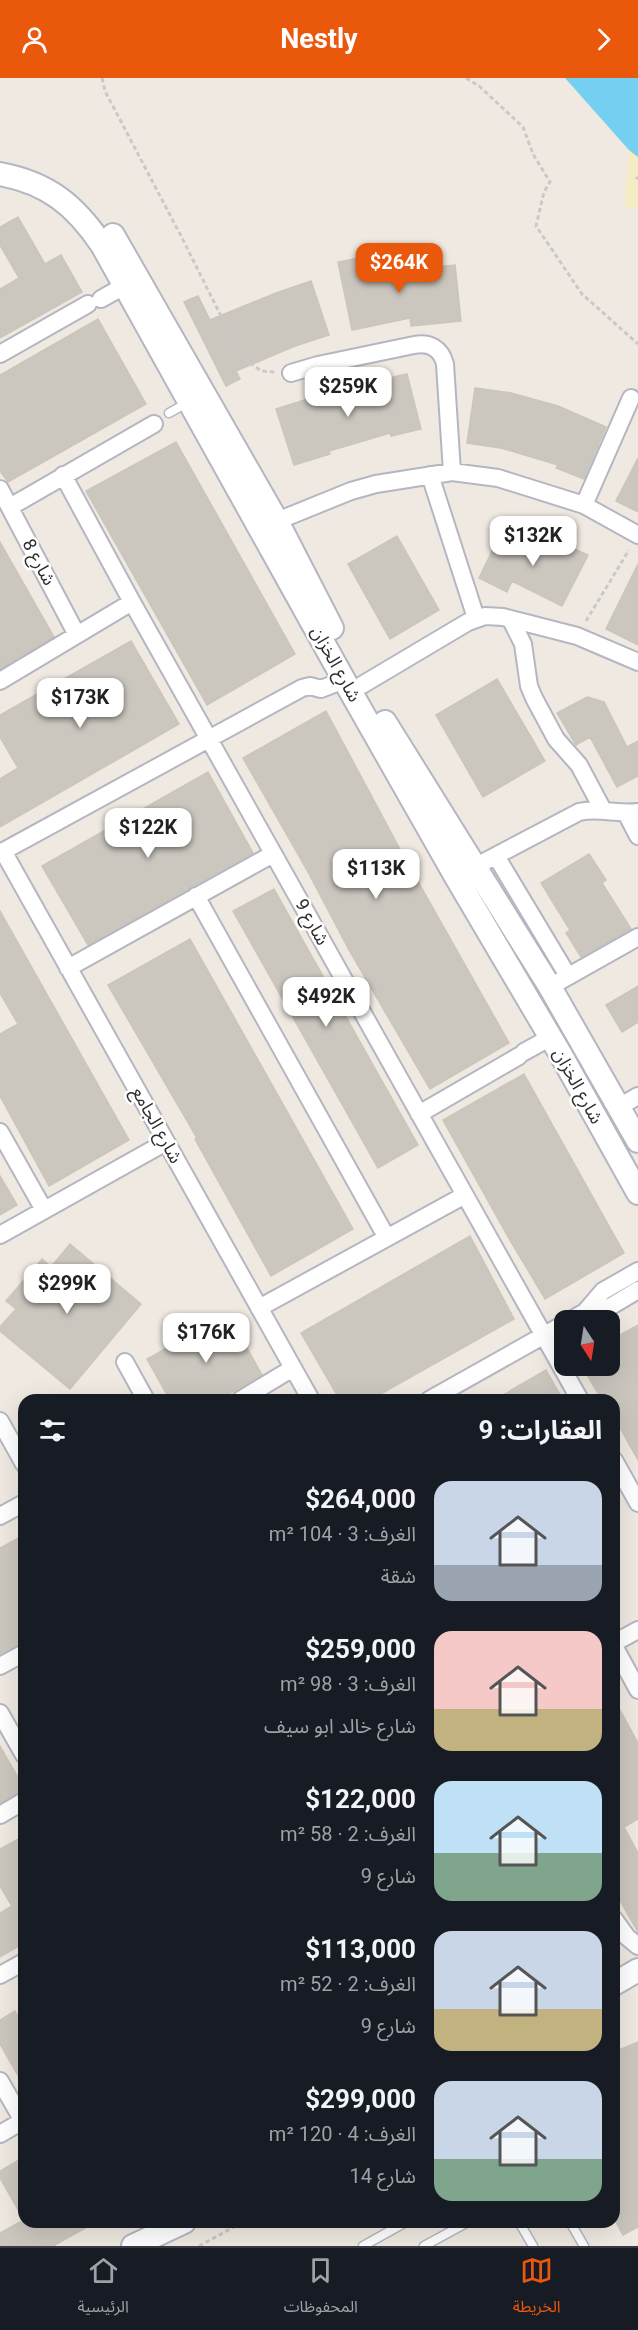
<!DOCTYPE html>
<html lang="ar">
<head>
<meta charset="utf-8">
<style>
	:root { --surface:#171b24; --page:#242831; --text:#f1f3f6; --muted:#9ea1a6; --line:#363941; --accent:#ea580c }
	body { margin:0; font-family:Roboto,"Noto Sans Arabic",sans-serif; background:var(--page); color:var(--text); direction:rtl; height:100vh; display:flex; flex-direction:column; font-size:22px; white-space:nowrap }
	* { box-sizing:border-box; margin:0 }
	p { font-size:20px; color:var(--muted) }
	.icon { flex:none; width:33px; height:33px; fill:none; stroke:currentColor; stroke-width:2; stroke-linecap:round; stroke-linejoin:round }
	.map { position:relative; flex:1; overflow:hidden; direction:ltr }
	.details { position:absolute; left:18px; top:1316px; width:602px; height:834px; display:flex; flex-direction:column; background:var(--surface); border-radius:18px; box-shadow:0 6px 24px #0002; direction:rtl }
	.details>* { flex:none }
	.needle { width:39px; rotate:168deg }
	.tools { position:absolute; left:554px; top:1232px; display:grid; gap:12px }
	.tools a { display:grid; place-items:center; width:66px; height:66px; border-radius:12px; background:var(--surface); box-shadow:0 6px 24px #0002; font-size:30px }
	.price { position:absolute; translate:-50% -51px; padding:0 14px; border-radius:12px; background:#fff; color:#222; font-size:20px; line-height:39px; filter:drop-shadow(0 2px 3px #0008) }
	.price::after { content:''; position:absolute; left:50%; top:36px; width:18px; height:14px; margin-left:-9px; background:inherit; clip-path:polygon(0 0,100% 0,50% 100%) }
	.price.active { background:var(--accent); color:#fff }
	ul { padding:0; list-style:none }
	li { display:flex; align-items:center; gap:18px; height:150px; padding:0 18px }
	li span { display:grid; place-items:center; flex:none; width:168px; height:120px; border-radius:18px; color:#555 }
	li>.icon { margin-inline-start:auto }
	span .icon { width:72px; height:72px; fill:#fffc; stroke-width:1 }
	li b { font-size:26px }
	h2 { display:flex; justify-content:space-between; align-items:center; height:72px; padding:0 18px; font-size:26px }
	header { display:flex; justify-content:space-between; align-items:center; height:78px; padding:0 18px; background:var(--accent); color:#fff; font-size:27px; font-weight:700 }
	.menu { display:flex; justify-content:space-around; align-items:center; height:84px; border-top:2px solid var(--line); background:var(--surface); font-size:16px; color:var(--muted) }
	.menu a { display:grid; justify-items:center; gap:3px }
	.menu .active { color:var(--accent) }
	.map>svg:first-child { display:block }
	.sand { fill:#f3ecc5 }
	.water { fill:#75cff0 }
	.building { fill:#cbc7bf; stroke:#cbc5ba; stroke-width:1.5 }
	.lines { fill:none; stroke-linecap:round; stroke-linejoin:round }
	.lane-casing { stroke:#b4b7c1; stroke-width:11 }
	.street-casing { stroke:#b4b7c1; stroke-width:20 }
	.secondary-casing { stroke:#b4b7c1; stroke-width:26 }
	.path { stroke:#c9c9c9; stroke-width:3; stroke-dasharray:4.5 3; stroke-linecap:butt }
	.lane { stroke:#fff; stroke-width:8 }
	.street { stroke:#fff; stroke-width:16 }
	.secondary { stroke:#fff; stroke-width:22 }
	.labels { text-anchor:middle; stroke-width:5; stroke-linejoin:round; paint-order:stroke }
	.street-label { font-size:18px; fill:#2e2e2e; stroke:#fff }
</style>
</head>
<body>
<header><svg class="icon" aria-label="forward" viewBox="0 0 24 24"><path d="M9 5l7 7-7 7"/></svg>Nestly<svg class="icon" aria-label="person" viewBox="0 0 24 24"><circle cx="12" cy="8" r="4"/><path d="M4 21q1-7 8-7t8 7"/></svg></header>
<div class="map">
<svg width="638" height="2168" viewBox="0 0 638 2168">
	<rect width="100%" height="100%" fill="#efe9e1"/>
	<path class="sand" d="M629,72L638,79V132L624,128Z"/>
	<path class="water" d="M565,0H638V79L629,72Z"/>
	<path class="building" d="M18,139L45,186L61,177L82,214L0,260V211L19,200L0,167V149Z
		M381,176L385,194L455,187L461,243L411,248L410,240L352,252L338,184Z
		M311,203L329,257L295,268L236,293L240,301L226,308L184,224L198,218L210,242L276,215Z
		M98,241L146,326L8,404L0,393V297Z
		M407,296L421,351L391,358L390,355L329,373L330,376L294,387L276,331L346,309L350,320L365,316L363,306Z
		M475,310L511,315L558,328L606,349L584,401L556,390L558,387L501,370L467,365Z
		M176,364L295,576L207,627L86,413Z
		M638,380V434L616,423Z
		M504,449L555,474L560,464L588,477L562,528L512,503L507,514L479,500Z
		M397,458L439,532L390,561L348,486Z
		M0,464L54,559L0,591Z
		M638,486V567L606,551Z
		M131,563L179,646L0,749V701L18,690L0,659V637Z
		M497,601L545,683L483,719L436,637Z
		M587,619L604,624L627,669L638,663V698L617,709L590,659L576,667L557,635Z
		M326,633L402,775L509,965L430,1011L349,872L308,794L243,680Z
		M208,694L253,775L88,867L42,788Z
		M589,776L606,802L602,805L631,851L581,879L566,855L570,852L541,805Z
		M274,811L418,1067L378,1090L233,833Z
		M0,833L129,1062L49,1108L0,1018V956L18,946L0,915Z
		M190,861L353,1151L271,1198L216,1099L195,1061L197,1060L108,907Z
		M638,908V944L622,954L606,927Z
		M524,996L624,1175L545,1221L507,1157L443,1042Z
		M0,1098L17,1127L0,1137Z
		M470,1158L514,1241L370,1322H340L301,1255Z
		M70,1166L141,1226L70,1311L0,1253V1249L16,1231L6,1223L42,1181L51,1189Z
		M228,1236L262,1297L218,1322H170L147,1281Z
		M638,1247V1382L614,1339V1322H602L581,1287H609V1263Z
		M546,1292L563,1322H495L520,1307Z
		M24,1457V1563L0,1576V1470Z
		M614,1621L638,1665V1741L624,1749L638,1775V1854L614,1812Z
		M0,1668L24,1710V1713L0,1725Z
		M24,1758V1865L0,1879V1835L12,1828L0,1808V1771Z
		M15,1933L24,1949V2008L0,1966V1942Z
		M638,1964V2149L623,2157L614,2140V1974Z
		M24,2079V2142L0,2100V2093Z
		M20,2144H96L53,2168H0V2155Z"/>
	<g class="lines">
		<defs>
			<path id="lane" d="M169,335L189,324
				M519,2144L533,2168
				M570,2144L584,2168
				M363,2168L406,2144
				M424,2168L468,2144"/>
			<path id="street" d="M101,221L124,208
				M0,276L88,226
				M291,295L318,287L414,267C429,264 441,270 445,286L452,394
				M63,397L132,524L580,1322
				M430,397L476,540
				M0,411L77,557
				M584,427L631,320
				M10,429L154,346
				M277,443L351,413L376,406L452,394L498,400L584,427L638,457
				M511,542L523,566L529,608L534,620L556,661L579,687L603,732
				M0,603L132,524
				M362,607L468,544L485,538L503,539L577,558L638,584
				M626,735L638,758
				M3,773L311,1322
				M0,775L302,610L310,608L321,611L344,602
				M496,778L568,898
				M465,794L579,734C599,729 618,737 638,734
				M196,818L387,1160
				M68,890L273,776
				M560,903L638,859
				M524,974L551,959
				M619,1029L638,1018
				M419,1036L519,978
				M0,1054L44,1132
				M0,1157L166,1064
				M259,1230L465,1117
				M585,1234L603,1213L638,1193
				M571,1242L585,1234L608,1230L638,1212
				M125,1284L146,1322
				M240,1322L293,1290
				M429,1322L564,1246
				M0,1343L24,1386
				M614,1382L638,1425
				M0,1438L24,1425
				M614,1565L638,1552
				M614,1568L638,1612
				M0,1588L24,1575
				M0,1635L24,1677
				M0,1737L24,1723
				M614,1841L627,1859L638,1868
				M0,1897L24,1884
				M0,2003L23,2043
				M0,2056L24,2042"/>
			<path id="secondary" d="M0,96C48,105 75,127 102,167L344,602L456,799L561,977L638,1115
				M113,157L277,443L332,550
				M385,644L550,909L638,1063
				M614,1906L638,1892
				M133,2168L184,2144"/>
		</defs>
		<use href="#lane" class="lane-casing"/>
		<use href="#street" class="street-casing"/>
		<use href="#secondary" class="secondary-casing"/>
		<path class="path" d="M102,0L105,13L181,158L241,278L261,293L275,294
			M466,0L479,8L523,49L533,76L550,104L544,114L536,148L582,216L638,266
			M636,99L638,101
			M586,543L629,472
			M199,2168L243,2144"/>
		<use href="#lane" class="lane"/>
		<use href="#street" class="street"/>
		<use href="#secondary" class="secondary"/>
	</g>
	<g class="labels">
		<g class="street-label">
			<text transform="translate(39 484) rotate(62)" y="6">شارع 8</text>
			<text transform="translate(336 586) rotate(61)" y="6">شارع الخزان</text>
			<text transform="translate(312 844) rotate(61)" y="6">شارع 9</text>
			<text transform="translate(578 1008) rotate(61)" y="6">شارع الخزان</text>
			<text transform="translate(157 1047) rotate(61)" y="6">شارع الجامع</text>
		</g>
	</g>
</svg>
<div class="tools">
<a><svg class="needle" viewBox="-14 -14 28 28"><path d="M0-13l5 13h-10z" fill="#e53935"/><path d="M0 13l5-13h-10z" fill="#9ea1a6"/></svg></a>
</div>
<b class="price active" style="left:399px;top:216px">$264K</b>
<b class="price" style="left:348px;top:340px">$259K</b>
<b class="price" style="left:533px;top:489px">$132K</b>
<b class="price" style="left:80px;top:651px">$173K</b>
<b class="price" style="left:148px;top:781px">$122K</b>
<b class="price" style="left:376px;top:822px">$113K</b>
<b class="price" style="left:326px;top:950px">$492K</b>
<b class="price" style="left:67px;top:1237px">$299K</b>
<b class="price" style="left:206px;top:1286px">$176K</b>
<section class="details">
<h2>العقارات: 9<svg class="icon" aria-label="filters" viewBox="0 0 24 24"><path d="M4 7h16M4 17h16"/><circle cx="9" cy="7" r="2"/><circle cx="15" cy="17" r="2"/></svg></h2>
<ul>
<li><span style="background:linear-gradient(#c9d6e8 70%,#9aa5b1 0)"><svg class="icon" aria-label="home" viewBox="0 0 24 24"><path d="M3 11l9-7 9 7M6 9v11h12V9"/></svg></span><div><b>$264,000</b><p>الغرف: 3 · 104 m²</p><p>شقة</p></div></li>
<li><span style="background:linear-gradient(#f6c9c9 65%,#c2b280 0)"><svg class="icon" aria-label="home" viewBox="0 0 24 24"><path d="M3 11l9-7 9 7M6 9v11h12V9"/></svg></span><div><b>$259,000</b><p>الغرف: 3 · 98 m²</p><p>شارع خالد ابو سيف</p></div></li>
<li><span style="background:linear-gradient(#bfe0f5 60%,#7fa58c 0)"><svg class="icon" aria-label="home" viewBox="0 0 24 24"><path d="M3 11l9-7 9 7M6 9v11h12V9"/></svg></span><div><b>$122,000</b><p>الغرف: 2 · 58 m²</p><p>شارع 9</p></div></li>
<li><span style="background:linear-gradient(#c9d6e8 65%,#c2b280 0)"><svg class="icon" aria-label="home" viewBox="0 0 24 24"><path d="M3 11l9-7 9 7M6 9v11h12V9"/></svg></span><div><b>$113,000</b><p>الغرف: 2 · 52 m²</p><p>شارع 9</p></div></li>
<li><span style="background:linear-gradient(#c9d6e8 65%,#7fa58c 0)"><svg class="icon" aria-label="home" viewBox="0 0 24 24"><path d="M3 11l9-7 9 7M6 9v11h12V9"/></svg></span><div><b>$299,000</b><p>الغرف: 4 · 120 m²</p><p>شارع 14</p></div></li>
</ul>
</section>
</div>
<nav class="menu">
<a class="active"><svg class="icon" aria-label="map" viewBox="0 0 24 24"><path d="M3 6l6-2 6 2 6-2v14l-6 2-6-2-6 2zM9 4v14M15 6v14"/></svg>الخريطة</a>
<a><svg class="icon" aria-label="saved" viewBox="0 0 24 24"><path d="M7 4h10v16l-5-4-5 4z"/></svg>المحفوظات</a>
<a><svg class="icon" aria-label="home" viewBox="0 0 24 24"><path d="M3 11l9-7 9 7M6 9v11h12V9"/></svg>الرئيسية</a>
</nav>
</body>
</html>
